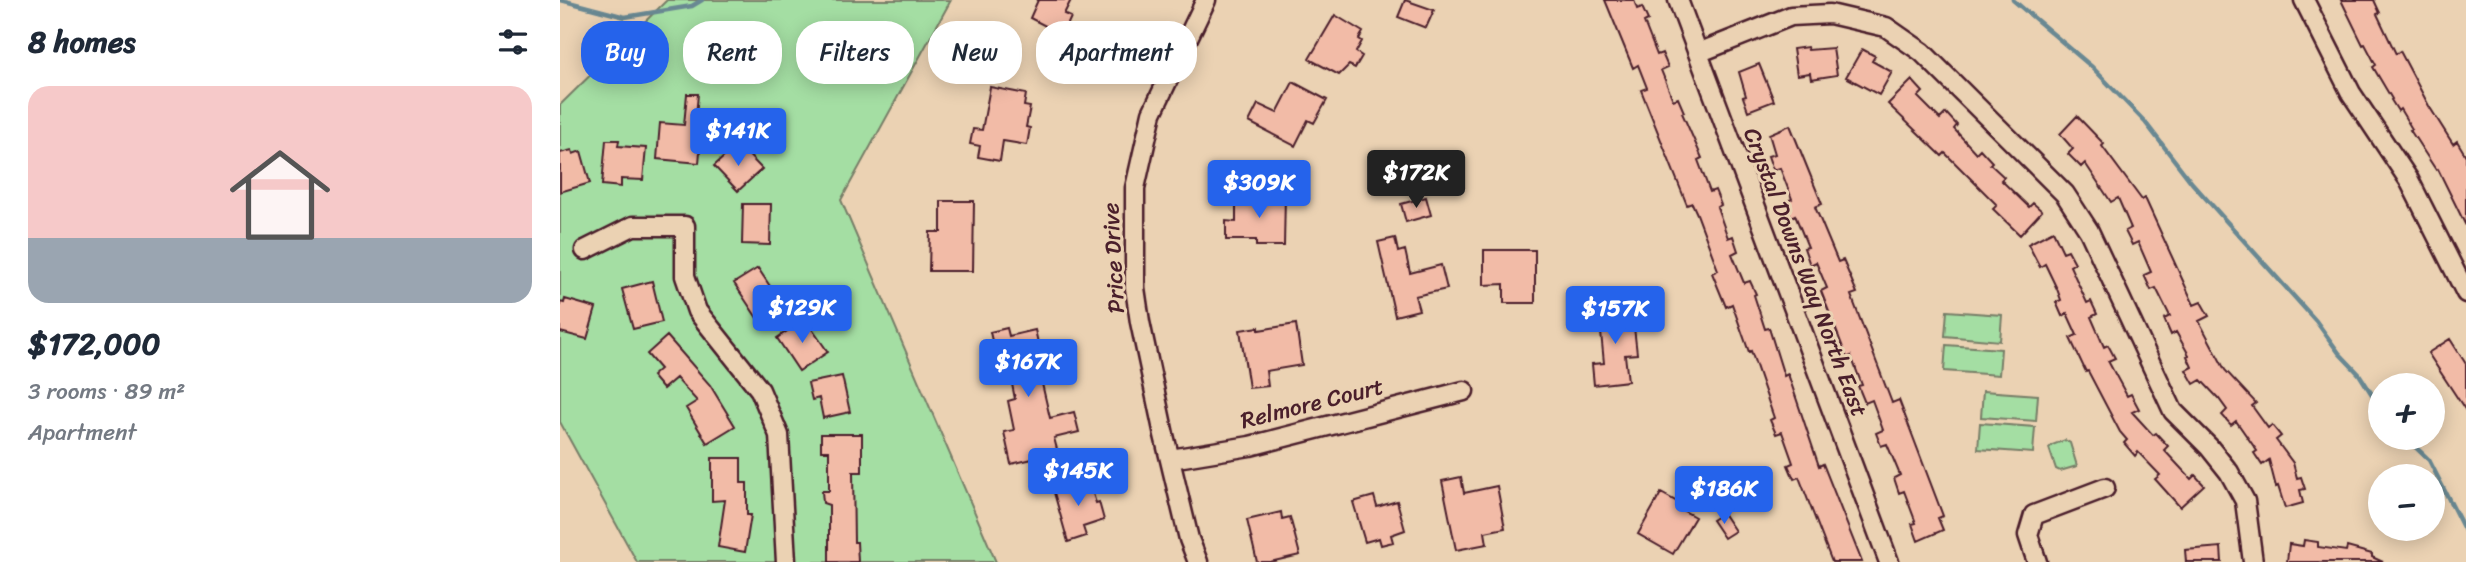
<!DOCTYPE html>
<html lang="en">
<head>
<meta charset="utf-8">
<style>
	:root { --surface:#fff; --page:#f2f2f3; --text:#1f2937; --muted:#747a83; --accent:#2563eb }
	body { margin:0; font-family:Sriracha,sans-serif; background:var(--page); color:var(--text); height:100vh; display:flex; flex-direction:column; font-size:26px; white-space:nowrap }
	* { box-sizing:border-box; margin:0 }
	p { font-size:23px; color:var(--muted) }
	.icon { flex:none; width:38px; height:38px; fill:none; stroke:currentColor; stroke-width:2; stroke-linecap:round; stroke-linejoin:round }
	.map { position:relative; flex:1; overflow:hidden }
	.sheet { display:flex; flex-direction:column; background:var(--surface); width:560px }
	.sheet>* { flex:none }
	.banner { position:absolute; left:21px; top:21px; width:665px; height:63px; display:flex; gap:14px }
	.fabs { position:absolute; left:1808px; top:373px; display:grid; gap:14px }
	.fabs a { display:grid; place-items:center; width:77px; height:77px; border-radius:50%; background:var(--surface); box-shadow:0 4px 18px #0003; font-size:35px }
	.price { position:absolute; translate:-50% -60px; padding:0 16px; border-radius:7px; background:var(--accent); color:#fff; font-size:23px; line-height:46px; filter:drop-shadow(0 2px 4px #0008) }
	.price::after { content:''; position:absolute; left:50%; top:42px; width:21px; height:16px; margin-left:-10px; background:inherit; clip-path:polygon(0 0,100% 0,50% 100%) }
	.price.current { background:#222; color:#fff }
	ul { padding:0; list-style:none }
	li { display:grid; align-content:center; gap:14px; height:371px; padding:0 28px }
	li span { display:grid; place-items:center; height:217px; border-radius:21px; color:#555 }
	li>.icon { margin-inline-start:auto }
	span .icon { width:126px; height:126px; fill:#fffc; stroke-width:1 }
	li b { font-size:30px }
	h2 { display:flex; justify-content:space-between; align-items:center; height:84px; padding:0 28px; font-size:30px }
	.pill { padding:0 24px; border-radius:28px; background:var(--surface); box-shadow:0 4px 18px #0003; font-size:24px; line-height:63px }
	.pill.current { background:var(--accent); color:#fff }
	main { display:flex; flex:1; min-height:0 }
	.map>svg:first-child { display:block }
	.green { fill:#a4dea3; stroke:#777e67; stroke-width:2 }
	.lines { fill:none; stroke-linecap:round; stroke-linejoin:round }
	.stream { stroke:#698892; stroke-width:4.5 }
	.building { fill:#f2bba7; stroke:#4a1f2b; stroke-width:2 }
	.minor-casing { stroke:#4a1f2b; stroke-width:23 }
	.minor { stroke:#ebd2b3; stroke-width:18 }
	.labels { text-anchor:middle; stroke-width:6; stroke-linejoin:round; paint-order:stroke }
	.street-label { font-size:23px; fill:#4a1f2b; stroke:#ebd2b3 }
</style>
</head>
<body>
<main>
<section class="sheet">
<h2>8 homes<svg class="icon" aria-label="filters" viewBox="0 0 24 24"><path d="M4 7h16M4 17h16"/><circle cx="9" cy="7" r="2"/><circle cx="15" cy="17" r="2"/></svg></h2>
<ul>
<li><span style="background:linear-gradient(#f6c9c9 70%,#9aa5b1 0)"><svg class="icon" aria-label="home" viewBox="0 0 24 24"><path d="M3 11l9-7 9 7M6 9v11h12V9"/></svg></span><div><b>$172,000</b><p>3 rooms · 89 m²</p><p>Apartment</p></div></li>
</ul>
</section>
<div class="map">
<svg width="1906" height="562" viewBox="0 0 1906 562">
	<rect width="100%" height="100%" fill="#ebd2b3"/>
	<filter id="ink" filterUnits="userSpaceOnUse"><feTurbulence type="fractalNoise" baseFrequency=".0143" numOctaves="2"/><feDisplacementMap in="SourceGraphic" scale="14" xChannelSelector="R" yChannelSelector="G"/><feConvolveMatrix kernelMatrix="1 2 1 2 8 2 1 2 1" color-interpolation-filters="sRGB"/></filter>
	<g filter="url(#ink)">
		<path class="green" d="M107,0H391L281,200L436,562H77L0,422V105Z
			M1387,311L1442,315L1440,341L1385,336Z
			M1386,345L1441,349L1439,375L1384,371Z
			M1423,391L1478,395L1476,421L1421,417Z
			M1420,423L1475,427L1473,453L1418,449Z
			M1505,440L1510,443L1517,466L1500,471L1496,469L1489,448L1492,445Z"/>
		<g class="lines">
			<path class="stream" d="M1,0L65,17L132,6L142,0
				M1453,0L1532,67L1585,122L1632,183L1756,321L1779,353L1799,374L1820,407
				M1846,438L1869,460L1906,533"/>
		</g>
		<path class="building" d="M478,0H511L504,14L511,17L503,35L470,18Z
			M845,0L874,10L866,28L838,17Z
			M1045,0H1074L1077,9L1082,7L1088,20L1084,22L1097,55L1102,53L1108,67L1101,70L1113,100L1118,98L1124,112L1122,113L1142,158L1138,160L1150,192L1155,190L1161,205L1157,207L1168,238L1173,236L1178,251L1172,254L1184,283L1190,281L1196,294L1194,295L1205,329L1209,328L1224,376L1228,374L1259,466L1263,464L1302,562H1272L1239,477L1234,479L1228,465L1233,463L1222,432L1216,434L1210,420L1214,418L1191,351L1189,352L1172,304L1166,307L1152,273L1158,270L1137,214L1132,203L1127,205L1081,90L1087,88L1078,65L1073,68Z
			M1781,0H1814L1820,13L1817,14L1836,54L1840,51L1869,106L1893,144L1897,141L1906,156V226L1878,169L1876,170L1850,130L1852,129L1840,109L1838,111L1831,100L1832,99L1813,67L1816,65L1805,44L1803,45Z
			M775,15L803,32L799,39L802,41L796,52L802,56L795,68L789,65L779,75L749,59Z
			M1247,47L1248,50L1273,48L1277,75L1251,79L1250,73L1237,75L1233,49Z
			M1302,49L1315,56L1312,61L1332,72L1319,95L1286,77Z
			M1199,64L1214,101L1188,111L1183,97L1186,96L1179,72Z
			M1352,80L1363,92L1358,97L1380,119L1386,113L1397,125L1394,129L1416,153L1420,149L1432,162L1430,164L1444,177L1441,180L1469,207L1473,203L1482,211L1460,235L1433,209L1437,205L1385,153L1382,156L1328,104Z
			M733,82L767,100L754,123L748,120L735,146L689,122L698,104L717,113Z
			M430,87L466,94L464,106L470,107L466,127L470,128L467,145L443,141L440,161L418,157L420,146L410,144L413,129L422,130Z
			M127,94H138L135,127L142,128L139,163L97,159L100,123L124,125Z
			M1517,116L1544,144L1542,146L1582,200L1585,198L1634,305L1641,302L1649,316L1639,321L1665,370L1696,403L1692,406L1708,428L1712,425L1721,436L1716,440L1733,463L1737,478L1741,477L1745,489L1740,490L1743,503L1725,508L1718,486L1716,487L1709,460L1702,465L1694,453L1697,451L1676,421L1671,425L1662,415L1667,410L1659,399L1641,380L1634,384L1626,370L1632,367L1627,356L1629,355L1616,332L1611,335L1604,319L1610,316L1596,288L1591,290L1584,275L1591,272L1578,242L1572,245L1565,231L1571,228L1558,198L1551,202L1525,163L1521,167L1508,154L1513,149L1500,134Z
			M1230,125L1262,204L1255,207L1278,262L1283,260L1297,293L1291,295L1332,403L1339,400L1383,516L1378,518L1383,530L1358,541L1352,524L1356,523L1344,491L1339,493L1334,478L1340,475L1327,444L1321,446L1316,433L1323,430L1312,400L1305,403L1298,386L1302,385L1291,356L1287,358L1261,291L1267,288L1256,262L1250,265L1244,248L1248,247L1235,215L1231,217L1225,202L1232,199L1220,168L1213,170L1208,156L1215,154L1209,134Z
			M46,140H59L58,146L86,148L83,180L61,179V187L42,185Z
			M178,144L202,169L178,191L154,166Z
			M12,150L13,154L21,151L30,183L0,192V153Z
			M676,194H725L724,246H696V240H666V221L676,222Z
			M866,197L871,215L846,222L841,204Z
			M381,201H414L413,271H369L370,232H381Z
			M183,204H211L210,245L182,244Z
			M1493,231L1503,252L1508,250L1515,263L1510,266L1527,303L1531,301L1537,314L1531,317L1544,347L1548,345L1555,358L1548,361L1567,396L1571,394L1579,409L1572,412L1593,435L1596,433L1608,446L1604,450L1631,479L1635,475L1644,485L1620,507L1595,479L1600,475L1578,452L1575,456L1564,443L1567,440L1560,432L1528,371L1526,372L1510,338L1517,335L1507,313L1502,316L1496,302L1501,300L1497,289L1485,264L1480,267L1468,244Z
			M835,238L838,252L845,250L850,273L881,265L887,289L855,296L859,310L835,316L818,242Z
			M924,250H975V303H944V284L924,285Z
			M198,268L221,303L197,318L174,283Z
			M92,281L102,322L73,329L62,289Z
			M5,299L36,308L27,339L0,332V302L4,303Z
			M1072,309L1077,354L1065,355L1068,381L1034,385L1032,364L1044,363L1039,312Z
			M245,319L268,352L239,371L217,338Z
			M736,324L742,365L706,371L708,386L689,388L680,330L699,327V330Z
			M447,328L449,336L475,330L484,368L479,369L480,375L490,418L514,412L519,432L494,438L498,453L451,464L444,432L454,430L448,401L455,399L450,374L440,377L430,332Z
			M107,336L150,385L175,426L147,443L126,408L137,401L116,378L103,389L92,376L100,369L87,354Z
			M1890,339L1906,364V411L1868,353Z
			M282,376L290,412L263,418L259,398L252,400L248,383Z
			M261,434H302V472H293L294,542H297L298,562H269V505L263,503L262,491H269V451H261Z
			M152,458H181V483H187V515H191L185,552L158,547L165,500L152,501Z
			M901,477L904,493L937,486L945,528L925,532L927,544L896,550L882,481Z
			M528,478L536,503L539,502L544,520L523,527L526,536L508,542L493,489Z
			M1101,493L1119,503L1117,507L1135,517L1113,554L1078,534Z
			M814,496L817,507L837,501L845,530L831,535L833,542L821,545L819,538L805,542L793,502Z
			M721,512L722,519L730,517L740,555L710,562H697L687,520Z
			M1163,513L1175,531L1164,538L1152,520Z
			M1744,540L1758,542V547L1786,551L1787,547L1812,554V557L1823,562H1727L1729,544L1743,546Z
			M1661,547L1662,562H1626L1625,550Z"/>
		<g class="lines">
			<defs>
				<path id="minor" d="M1118,0L1329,562
					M1744,0L1791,93L1849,180L1906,293
					M1138,53L1231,16L1270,14L1326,27L1362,52L1505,194L1529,231L1613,411L1649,447L1669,472L1685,501L1693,562
					M25,250L73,226H125V276L137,311L200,390L219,435L226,562
					M611,459L690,446L904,391
					M638,562L629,539L604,435L580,322L575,288V188L592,113L646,0
					M1477,562L1468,535L1474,515L1545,488"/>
			</defs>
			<use href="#minor" class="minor-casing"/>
			<use href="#minor" class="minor"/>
		</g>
	</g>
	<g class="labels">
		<g class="street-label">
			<text transform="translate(553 258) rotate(-93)" y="8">Price Drive</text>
			<text transform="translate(1246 272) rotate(69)" y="8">Crystal Downs Way North East</text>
			<text transform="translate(752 403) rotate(-14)" y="8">Relmore Court</text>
		</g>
	</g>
</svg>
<div class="fabs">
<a>+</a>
<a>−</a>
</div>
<b class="price" style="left:178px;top:168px">$141K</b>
<b class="price current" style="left:856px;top:210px">$172K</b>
<b class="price" style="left:699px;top:220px">$309K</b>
<b class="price" style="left:242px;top:345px">$129K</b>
<b class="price" style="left:1055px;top:346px">$157K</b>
<b class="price" style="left:468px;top:399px">$167K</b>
<b class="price" style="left:518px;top:508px">$145K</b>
<b class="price" style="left:1164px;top:526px">$186K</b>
<div class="banner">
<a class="pill current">Buy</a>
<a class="pill">Rent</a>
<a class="pill">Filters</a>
<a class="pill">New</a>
<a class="pill">Apartment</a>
</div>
</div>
</main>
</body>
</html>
